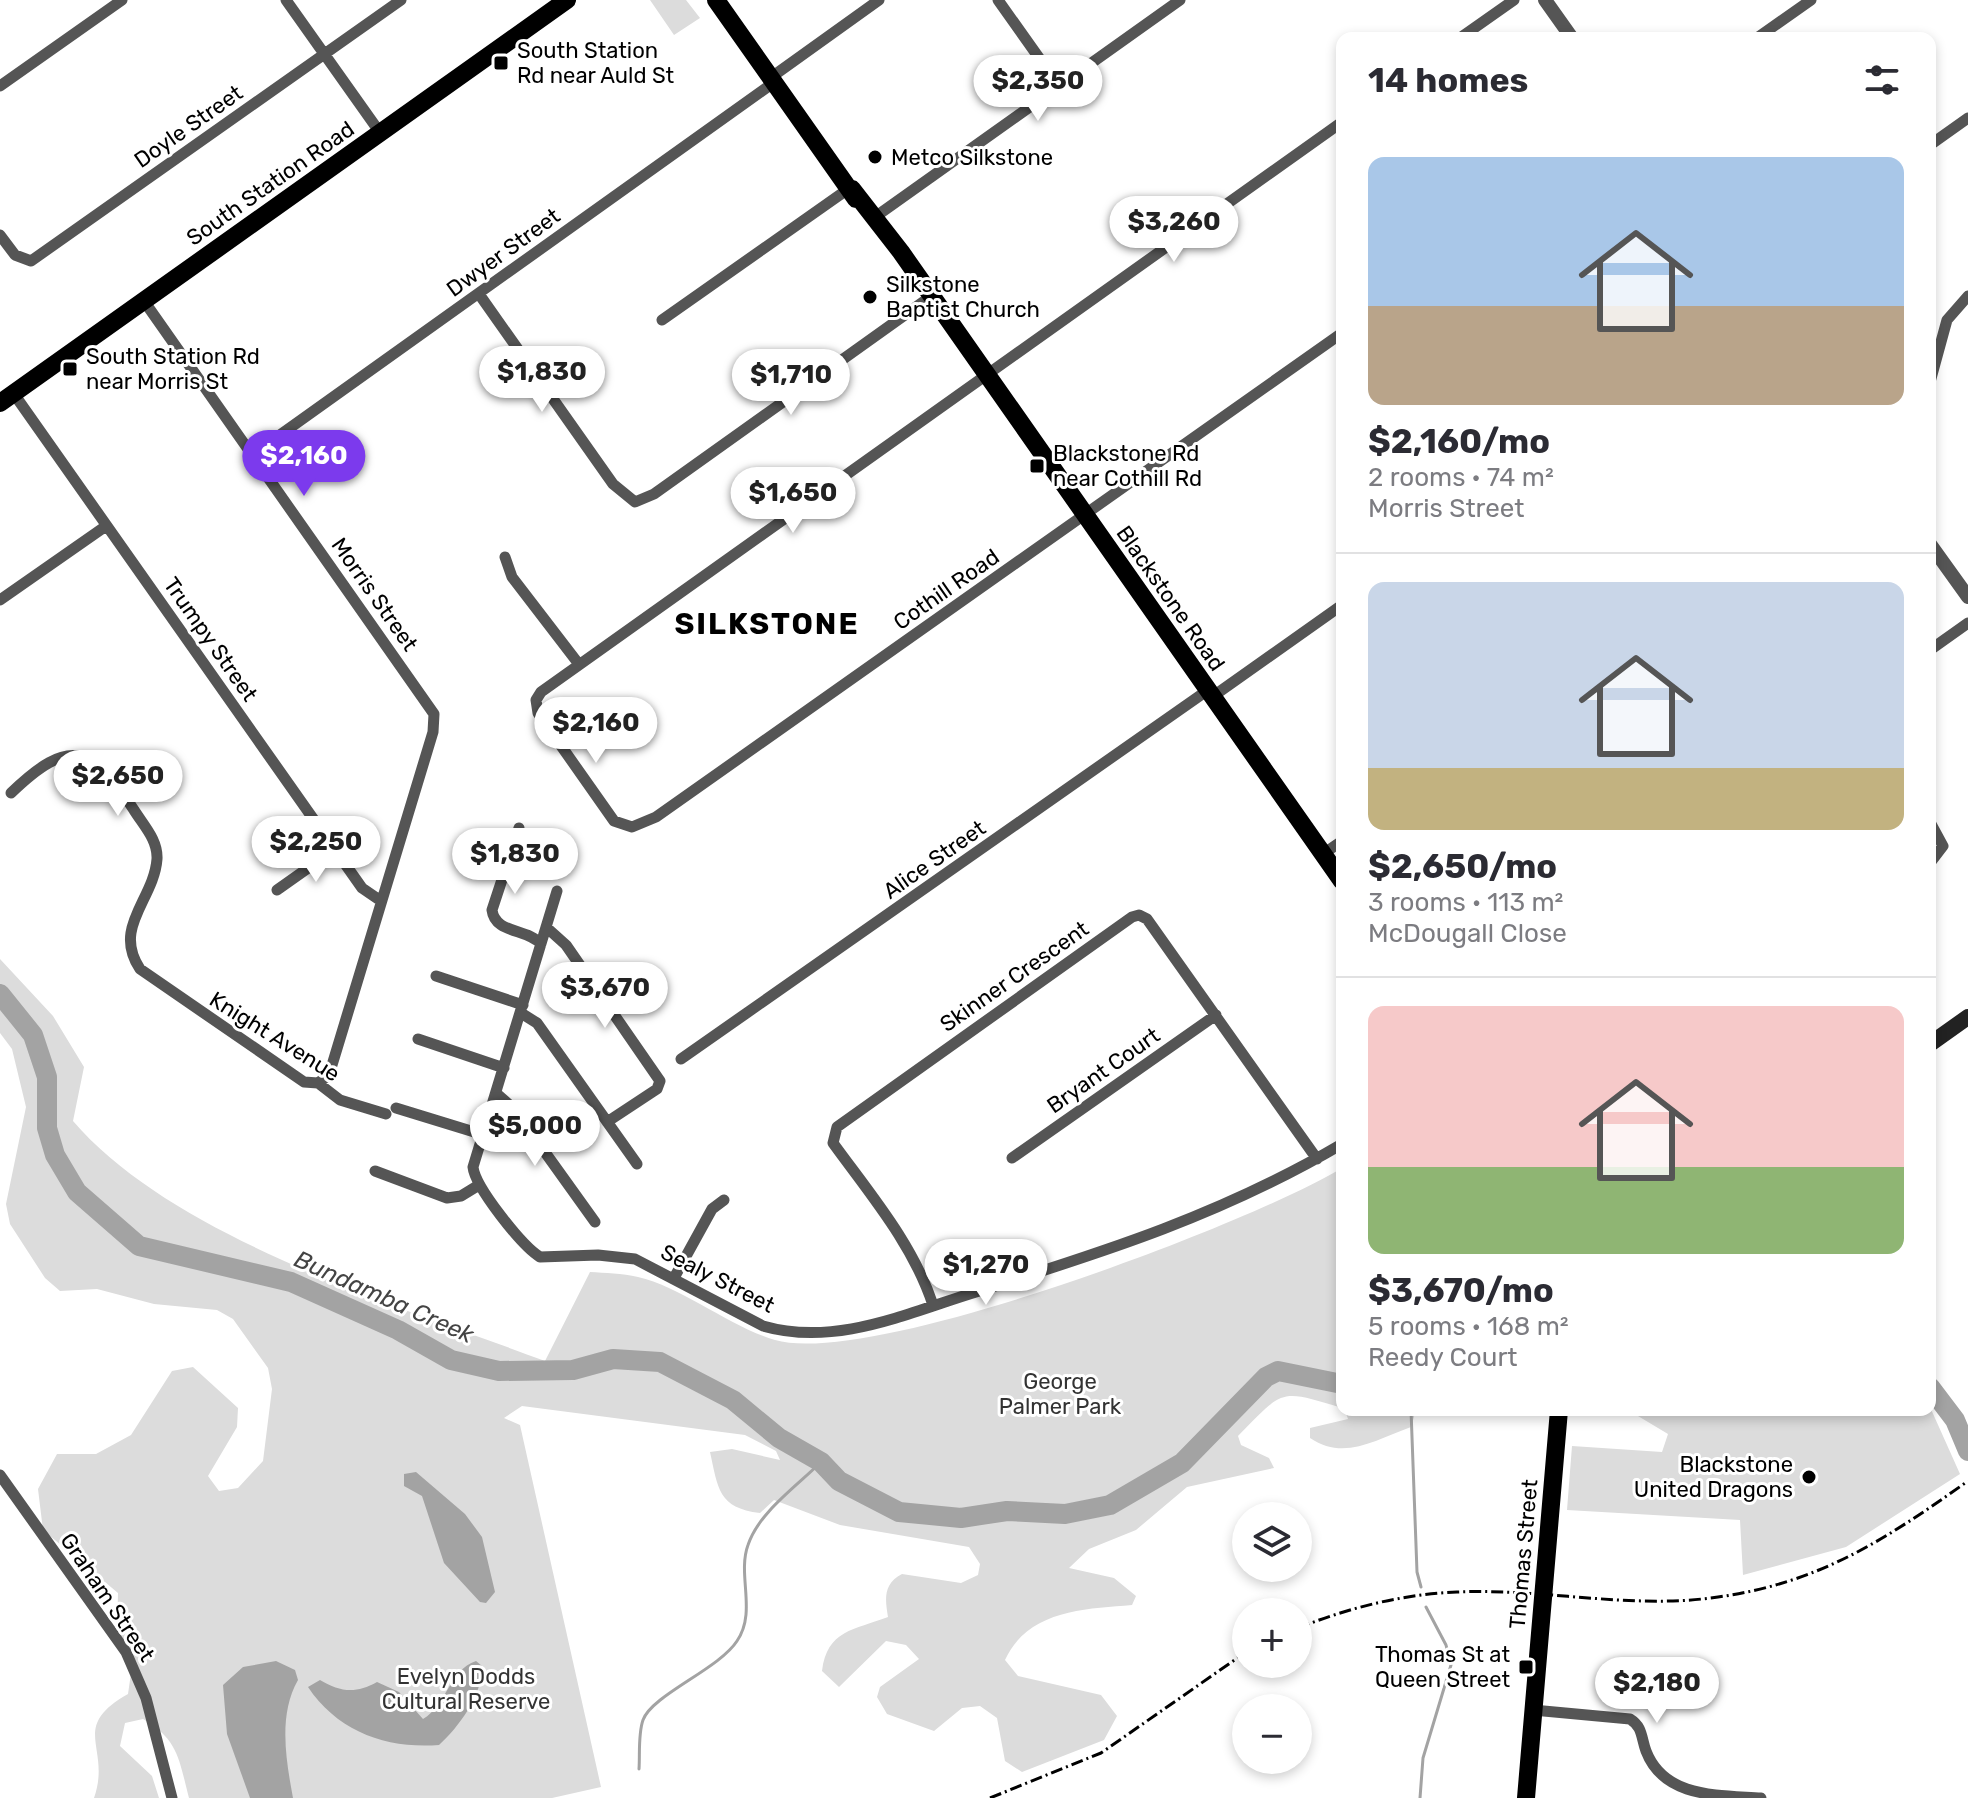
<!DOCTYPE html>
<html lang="en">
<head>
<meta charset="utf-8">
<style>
	:root { --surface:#fff; --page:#f7f7f7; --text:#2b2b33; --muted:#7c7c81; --line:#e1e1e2; --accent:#7c3aed }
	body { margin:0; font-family:Rubik,sans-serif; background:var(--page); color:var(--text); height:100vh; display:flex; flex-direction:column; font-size:30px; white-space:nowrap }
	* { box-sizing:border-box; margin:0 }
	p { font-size:26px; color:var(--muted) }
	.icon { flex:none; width:44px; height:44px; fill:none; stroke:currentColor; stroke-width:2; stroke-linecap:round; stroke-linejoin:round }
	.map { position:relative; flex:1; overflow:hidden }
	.sheet { position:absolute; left:1336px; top:32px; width:600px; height:1384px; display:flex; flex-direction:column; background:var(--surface); border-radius:16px; box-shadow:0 4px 12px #0003 }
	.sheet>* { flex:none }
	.fabs { position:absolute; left:1232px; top:1502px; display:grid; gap:16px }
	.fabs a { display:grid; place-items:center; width:80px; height:80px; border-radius:50%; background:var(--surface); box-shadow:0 4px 12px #0003; font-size:40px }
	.price { position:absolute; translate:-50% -68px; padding:0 18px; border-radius:28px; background:#fff; color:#222; font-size:26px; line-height:52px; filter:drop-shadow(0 2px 4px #0008) }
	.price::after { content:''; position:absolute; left:50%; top:48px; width:24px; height:18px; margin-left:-12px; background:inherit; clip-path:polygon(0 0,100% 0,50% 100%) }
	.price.selected { background:var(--accent); color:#fff }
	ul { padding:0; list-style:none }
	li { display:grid; align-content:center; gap:16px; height:424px; padding:0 32px }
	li+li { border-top:2px solid var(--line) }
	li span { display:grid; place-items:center; height:248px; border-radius:16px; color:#555 }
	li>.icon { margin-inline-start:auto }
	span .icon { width:144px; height:144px; fill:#fffc; stroke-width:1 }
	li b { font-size:34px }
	h2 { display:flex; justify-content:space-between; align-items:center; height:96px; padding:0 32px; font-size:34px }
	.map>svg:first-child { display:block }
	.green { fill:#dcdcdc }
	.water { fill:#a3a3a3 }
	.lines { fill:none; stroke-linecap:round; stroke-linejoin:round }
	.stream { stroke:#a3a3a3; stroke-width:3 }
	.river { stroke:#a3a3a3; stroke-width:20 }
	.minor { stroke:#555; stroke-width:11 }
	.tertiary { stroke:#555; stroke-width:14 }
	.secondary { stroke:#222; stroke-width:16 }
	.primary { stroke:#000; stroke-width:18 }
	.rail { stroke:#000; stroke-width:3; stroke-dasharray:12 4 2 4; stroke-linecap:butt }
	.poi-dot { fill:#000; stroke:#fff; stroke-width:3 }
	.labels { text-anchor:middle; stroke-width:6; stroke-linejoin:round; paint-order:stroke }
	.poi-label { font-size:22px; fill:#000; stroke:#fff; text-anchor:start }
	.street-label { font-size:22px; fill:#000; stroke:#fff }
	.park-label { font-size:22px; fill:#333; stroke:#fff }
	.water-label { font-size:24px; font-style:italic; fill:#444; stroke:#fff }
	.district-label { font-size:30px; font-weight:bold; letter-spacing:2px; fill:#000; stroke:#fff }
</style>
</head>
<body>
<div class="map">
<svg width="1968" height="1798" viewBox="0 0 1968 1798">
	<rect width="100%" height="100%" fill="#fff"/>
	<path class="green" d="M650,0H686L700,18L674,35Z
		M0,959L53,1016L84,1067L73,1121C173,1238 401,1307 545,1361L590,1272C605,1273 622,1273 638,1277C682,1287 730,1327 775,1340C871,1368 1252,1223 1342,1168V1408C1279,1389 1284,1389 1238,1436L1241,1445L1269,1458L1274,1468L1187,1487L1136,1530L1089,1549L1069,1568L1114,1578L1136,1596L1132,1605C1084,1609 1028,1610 1005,1660L1018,1676L1101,1695L1117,1716L1104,1740L1022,1772L1005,1761L997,1718L980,1706L962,1708L934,1731L887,1714L877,1697L880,1687L919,1659L906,1645L886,1641L839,1687L822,1671C827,1630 854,1630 888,1617C885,1599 883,1584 902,1574L961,1583L978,1575L980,1564L969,1547L840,1525L774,1500L760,1513C718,1508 718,1488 710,1452L732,1449L780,1460L776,1451L745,1435L522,1406L504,1418L520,1425L601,1787L552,1798H189C179,1760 179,1740 143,1719L125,1723L120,1746L152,1776L159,1798H94C112,1747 68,1728 128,1694L131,1673L117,1635L118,1593L43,1530L38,1489L57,1454H96L131,1435L172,1371L193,1367L238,1408L237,1427L208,1476L219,1491L238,1488L263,1461L272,1389L268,1368L233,1319L217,1310L154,1304L97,1289L60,1291L45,1278L10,1224L6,1204L26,1107L12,1049L0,1033Z
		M1930,1407L1960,1474L1846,1547L1743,1575L1740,1520L1567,1510L1572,1446L1662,1452L1668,1434L1628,1410Z
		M1345,1410H1416L1411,1427C1375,1440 1344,1461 1310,1438V1428L1348,1419Z"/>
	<path class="water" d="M416,1472L465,1514L482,1537L495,1592L486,1603L480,1602L444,1563L422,1496L404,1486V1474Z
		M276,1661L295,1670L298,1680C278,1715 286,1760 293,1798H250L227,1734L223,1685L243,1667Z
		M476,1661L482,1666C483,1694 459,1727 439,1745C387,1749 338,1732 308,1687L320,1680C340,1692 356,1694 377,1682L399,1692L423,1719C447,1705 449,1670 476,1661Z"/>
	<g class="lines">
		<path class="stream" d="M1411,1410L1417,1572L1421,1587
			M639,1769C640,1754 638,1734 643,1720C652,1695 719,1669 737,1641C757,1612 737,1575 748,1545C759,1512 797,1486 821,1462
			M1420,1798L1423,1758L1451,1665L1446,1645L1426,1607"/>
		<path class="river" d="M0,994L33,1035L47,1077V1128L55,1155L77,1192L139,1246L291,1282L398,1330L451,1360L499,1371L573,1370L613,1359L660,1362L733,1400L779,1438L821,1462L839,1481L899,1512L961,1518L1007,1511L1065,1514L1110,1505L1182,1463L1266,1377L1278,1371L1342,1384
			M1930,1387L1955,1420L1968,1451"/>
		<path class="minor" d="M286,0L381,134
			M998,0L1059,86
			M1460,38L1514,0
			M1757,38L1811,0
			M773,76L879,0
			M0,86L122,0
			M1342,122L541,692L536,700L538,713L614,821L632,827L656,817L1342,333
			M1930,145L1968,118
			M875,217L1180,0
			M0,235L15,255L31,261L401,0
			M479,294L613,484L635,502L654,494L930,297
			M144,301L434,714L433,732L329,1075L318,1083
			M662,320L851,187
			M1930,382L1947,320L1968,296
			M14,394L362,888L381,901
			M252,455L776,81
			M505,557L512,577L578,663
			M0,600L106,526
			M1930,650L1968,623
			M1212,697L1342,605
			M11,793C70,736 92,746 134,810C144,826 158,840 157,859C154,900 112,927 140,969L304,1082L318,1083L340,1100L386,1114
			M1930,822L1943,846L1930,863
			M519,828L492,910C495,934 527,928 541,944
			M1323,854L1342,841
			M277,890L335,849
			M557,891L473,1167C475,1187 522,1246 540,1257L598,1255L635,1259L763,1326C836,1347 907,1313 976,1292C1107,1251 1223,1214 1342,1144
			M546,927L566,945L660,1081L657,1089L607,1122
			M436,976L523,1005
			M521,1013L537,1023L637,1164
			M418,1039L504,1068
			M681,1059L1208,690
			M496,1093L514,1109L595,1222
			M396,1108L484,1135
			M1012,1158L1216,1015
			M375,1171L447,1198L461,1196L479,1185
			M674,1278L712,1209L724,1200
			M933,1305C913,1244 870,1194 833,1143L837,1127L1132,917L1139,915L1147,919L1317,1159
			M0,1475L126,1652L146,1698L172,1798
			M1533,1710L1630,1719C1643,1727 1641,1738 1646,1751C1664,1798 1717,1795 1761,1798"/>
		<path class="tertiary" d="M1545,0L1572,38
			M1930,544L1968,597"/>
		<path class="secondary" d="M1930,1044L1968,1017"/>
		<path class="primary" d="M716,0L856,199
			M852,189L901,252L1342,881
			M0,403L567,0
			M1526,1798L1559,1410"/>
		<path class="rail" d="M1298,1628C1348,1608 1403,1594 1457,1592C1544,1588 1631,1610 1718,1597C1820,1583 1886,1539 1968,1481
			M990,1798L1101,1753L1246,1652"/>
	</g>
	<g class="poi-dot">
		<rect x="493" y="55" width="16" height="16" rx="4"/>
		<circle cx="875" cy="157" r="8"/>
		<circle cx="870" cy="297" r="8"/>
		<rect x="62" y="361" width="16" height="16" rx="4"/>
		<rect x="1029" y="458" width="16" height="16" rx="4"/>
		<circle cx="1809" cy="1477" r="8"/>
		<rect x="1518" y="1659" width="16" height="16" rx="4"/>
	</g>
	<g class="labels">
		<g class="poi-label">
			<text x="517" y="58">South Station<tspan x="517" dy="25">Rd near Auld St</tspan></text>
			<text x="891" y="165">Metco Silkstone</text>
			<text x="886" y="292">Silkstone<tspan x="886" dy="25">Baptist Church</tspan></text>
			<text x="86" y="364">South Station Rd<tspan x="86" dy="25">near Morris St</tspan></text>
			<text x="1053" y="461">Blackstone Rd<tspan x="1053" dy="25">near Cothill Rd</tspan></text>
			<text x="1793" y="1472" text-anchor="end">Blackstone<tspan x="1793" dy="25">United Dragons</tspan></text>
			<text x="1510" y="1662" text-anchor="end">Thomas St at<tspan x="1510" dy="25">Queen Street</tspan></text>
		</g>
		<g class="street-label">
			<text transform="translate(188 126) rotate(-35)" y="8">Doyle Street</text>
			<text transform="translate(270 183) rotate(-35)" y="8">South Station Road</text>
			<text transform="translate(503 252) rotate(-36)" y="8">Dwyer Street</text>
			<text transform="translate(946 589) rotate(-35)" y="8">Cothill Road</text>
			<text transform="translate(375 594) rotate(55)" y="8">Morris Street</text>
			<text transform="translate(1171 598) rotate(55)" y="8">Blackstone Road</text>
			<text transform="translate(211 639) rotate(55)" y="8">Trumpy Street</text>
			<text transform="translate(934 859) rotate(-35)" y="8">Alice Street</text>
			<text transform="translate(1014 976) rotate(-35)" y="8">Skinner Crescent</text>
			<text transform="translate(275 1036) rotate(32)" y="8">Knight Avenue</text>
			<text transform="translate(1103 1070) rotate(-35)" y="8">Bryant Court</text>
			<text transform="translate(718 1278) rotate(27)" y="8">Sealy Street</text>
			<text transform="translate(1523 1554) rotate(-85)" y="8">Thomas Street</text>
			<text transform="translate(108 1597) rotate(56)" y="8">Graham Street</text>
		</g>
		<g class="park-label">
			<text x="1060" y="1389">George<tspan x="1060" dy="25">Palmer Park</tspan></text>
			<text x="466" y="1684">Evelyn Dodds<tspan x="466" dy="25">Cultural Reserve</tspan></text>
		</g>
		<g class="water-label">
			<text transform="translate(384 1297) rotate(24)" y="8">Bundamba Creek</text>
		</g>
		<g class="district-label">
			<text x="767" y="634">SILKSTONE</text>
		</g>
	</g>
</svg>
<div class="fabs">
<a><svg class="icon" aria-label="layers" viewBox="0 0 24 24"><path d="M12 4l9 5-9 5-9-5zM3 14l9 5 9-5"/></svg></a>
<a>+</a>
<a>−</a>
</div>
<b class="price" style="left:1038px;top:123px">$2,350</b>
<b class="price" style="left:1174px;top:264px">$3,260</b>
<b class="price" style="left:542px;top:414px">$1,830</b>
<b class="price" style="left:791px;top:417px">$1,710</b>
<b class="price selected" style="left:304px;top:498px">$2,160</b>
<b class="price" style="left:793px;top:535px">$1,650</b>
<b class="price" style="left:596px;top:765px">$2,160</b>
<b class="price" style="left:118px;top:818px">$2,650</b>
<b class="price" style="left:316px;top:884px">$2,250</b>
<b class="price" style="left:515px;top:896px">$1,830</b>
<b class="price" style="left:605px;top:1030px">$3,670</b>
<b class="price" style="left:535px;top:1168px">$5,000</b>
<b class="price" style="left:986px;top:1307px">$1,270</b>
<b class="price" style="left:1657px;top:1725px">$2,180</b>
<section class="sheet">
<h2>14 homes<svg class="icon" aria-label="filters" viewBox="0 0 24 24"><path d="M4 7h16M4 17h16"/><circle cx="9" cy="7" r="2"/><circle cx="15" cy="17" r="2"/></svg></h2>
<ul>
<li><span style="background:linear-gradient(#a9c7e8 60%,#b9a48a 0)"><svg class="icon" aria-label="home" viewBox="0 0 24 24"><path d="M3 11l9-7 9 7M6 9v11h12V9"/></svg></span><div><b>$2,160/mo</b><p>2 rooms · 74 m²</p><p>Morris Street</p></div></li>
<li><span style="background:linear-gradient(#c9d6e8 75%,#c2b280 0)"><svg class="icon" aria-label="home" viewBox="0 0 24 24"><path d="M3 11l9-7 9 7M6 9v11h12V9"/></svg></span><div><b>$2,650/mo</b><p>3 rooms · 113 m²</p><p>McDougall Close</p></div></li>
<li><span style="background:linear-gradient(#f6c9c9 65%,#8fb573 0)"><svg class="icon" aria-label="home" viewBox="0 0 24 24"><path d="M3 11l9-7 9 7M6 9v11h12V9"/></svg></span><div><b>$3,670/mo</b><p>5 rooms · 168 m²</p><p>Reedy Court</p></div></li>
</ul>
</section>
</div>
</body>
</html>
